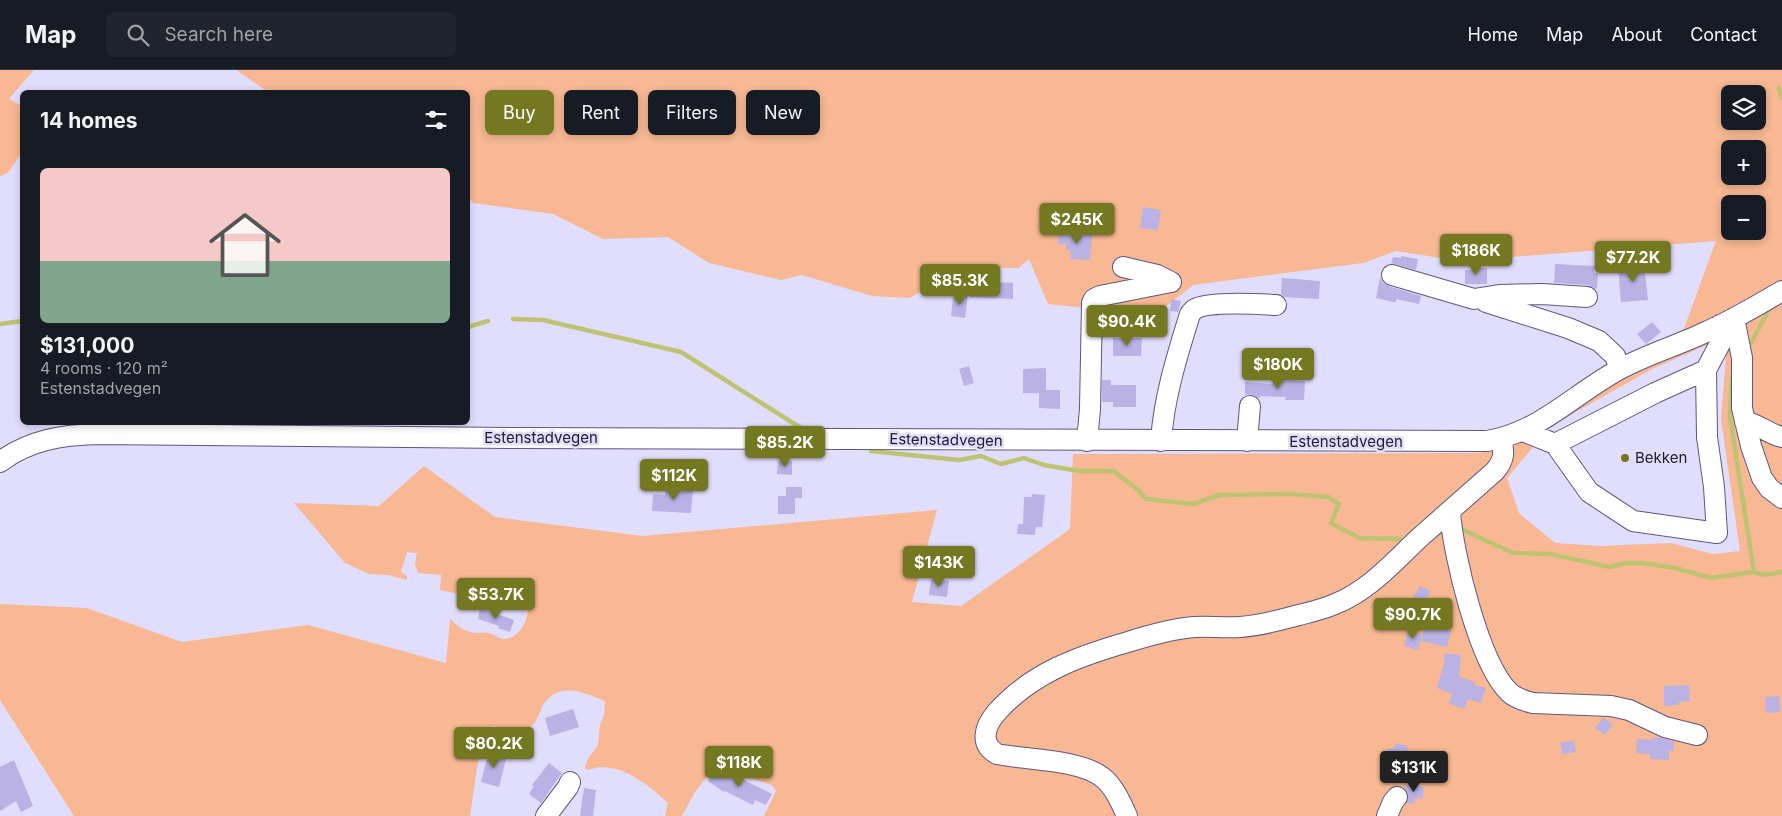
<!DOCTYPE html>
<html lang="en">
<head>
<meta charset="utf-8">
<style>
	:root { --surface:#171b24; --page:#20242c; --text:#f1f3f6; --muted:#9ea1a6; --line:#363941; --accent:#747820 }
	body { margin:0; font-family:Inter,sans-serif; background:var(--page); color:var(--text); height:100vh; display:flex; flex-direction:column; font-size:19px; white-space:nowrap }
	* { box-sizing:border-box; margin:0 }
	p { font-size:16px; color:var(--muted) }
	.icon { flex:none; width:28px; height:28px; fill:none; stroke:currentColor; stroke-width:2; stroke-linecap:round; stroke-linejoin:round }
	.map { position:relative; flex:1; overflow:hidden }
	.drawer { position:absolute; left:20px; top:20px; width:450px; height:335px; display:flex; flex-direction:column; background:var(--surface); border-radius:8px; box-shadow:0 2px 8px #0003 }
	.drawer>* { flex:none }
	.top-card { position:absolute; left:485px; top:20px; width:475px; height:45px; display:flex; gap:10px }
	.controls { position:absolute; left:1721px; top:15px; display:grid; gap:10px }
	.controls a { display:grid; place-items:center; width:45px; height:45px; border-radius:8px; background:var(--surface); box-shadow:0 2px 8px #0003; font-size:25px }
	.price { position:absolute; translate:-50% -42px; padding:0 11px; border-radius:5px; background:var(--accent); color:#fff; font-size:16px; line-height:32px; filter:drop-shadow(0 1px 2px #0008) }
	.price::after { content:''; position:absolute; left:50%; top:30px; width:15px; height:11px; margin-left:-8px; background:inherit; clip-path:polygon(0 0,100% 0,50% 100%) }
	.price.active { background:#222; color:#fff }
	ul { padding:0; list-style:none }
	li { display:grid; align-content:center; gap:10px; height:265px; padding:0 20px }
	li+li { border-top:1px solid var(--line) }
	li span { display:grid; place-items:center; height:155px; border-radius:8px; color:#555 }
	li>.icon { margin-inline-start:auto }
	span .icon { width:90px; height:90px; fill:#fffc; stroke-width:1 }
	li b { font-size:21px }
	h2 { display:flex; justify-content:space-between; align-items:center; height:60px; padding:0 20px; font-size:21px }
	.tag { padding:0 18px; border-radius:8px; background:var(--surface); box-shadow:0 2px 8px #0003; font-size:18px; line-height:45px }
	.tag.active { background:var(--accent); color:#fff }
	header { display:flex; align-items:center; gap:30px; box-sizing:border-box; height:70px; padding:0 25px; background:var(--surface); border-bottom:1px solid var(--line) }
	header strong { font-size:24px }
	nav { display:flex; gap:28px; margin-inline-start:auto; font-size:18px }
	.search { width:350px; height:45px; background:var(--page); display:flex; align-items:center; gap:12px; box-sizing:border-box; padding:0 18px; border-radius:8px; color:var(--muted); font-size:19px }
	.map>svg:first-child { display:block }
	.green { fill:#f7b893; fill-rule:evenodd }
	.lines { fill:none; stroke-linecap:round; stroke-linejoin:round }
	.stream { stroke:#bec373; stroke-width:4.5 }
	.building { fill:#bab2e4 }
	.minor-casing { stroke:#5e5681; stroke-width:22 }
	.minor { stroke:#fff; stroke-width:20 }
	.poi-dot { fill:#747820; stroke:#e1ddfc; stroke-width:2 }
	.labels { text-anchor:middle; stroke-width:5; stroke-linejoin:round; paint-order:stroke }
	.street-label { font-size:15px; fill:#1f1c2e; stroke:#e1ddfc }
	.poi-label { font-size:15px; fill:#1f1c2e; stroke:#e1ddfc; text-anchor:start }
</style>
</head>
<body>
<header>
<strong>Map</strong>
<div class="search"><svg class="icon" aria-label="search" viewBox="0 0 24 24"><circle cx="10" cy="10" r="6"/><path d="M15 15l6 6"/></svg>Search here</div>
<nav><a>Home</a><a>Map</a><a>About</a><a>Contact</a></nav>
</header>
<div class="map">
<svg width="1782" height="746" viewBox="0 0 1782 746">
	<rect width="100%" height="100%" fill="#e1ddfc"/>
	<path class="green" d="M0,0H34L9,29L22,36V82L8,103L0,106Z
		M236,0H1782V746H764L776,721L772,715L723,700L716,695L695,722L682,746H665L668,733C651,717 628,698 603,697C598,697 592,699 587,700L585,697L588,689L598,675L600,655L604,645L605,631C583,622 559,611 543,635C541,639 540,643 538,646C536,652 531,657 527,662L494,656L480,663L479,673L480,678L470,746H74L0,630V534L87,538L182,572L308,555L446,593L450,549C459,557 465,562 477,563C481,563 485,562 489,563C493,564 498,568 503,569C520,569 529,549 528,535L517,526L503,522L491,524L481,529L440,520L441,505L418,503L415,494L417,483L407,482L401,502L407,506V510L388,505L369,504L345,493L294,433L379,436L424,396L495,447L642,466L937,440L912,532L961,536L1070,459L1073,384L1481,383L1682,264L1716,171L1460,191L1396,181L1363,193L1193,215L1160,241L1085,238L1048,234L1029,189L1019,198H966L909,228L872,226L802,205L781,210L709,193L668,167L603,169L553,144L473,133L468,127V22H268ZM1730,24H1758V51H1730ZM1730,79H1758V106H1730ZM1730,134H1758V161H1730ZM1723,268L1726,286L1721,349L1740,481L1713,484L1671,473L1601,476L1555,473L1519,443L1507,408L1551,356L1652,299Z"/>
	<g class="lines">
		<path class="stream" d="M1779,18L1782,28
			M513,249L543,250L681,282L801,358
			M0,254L22,251
			M468,257L488,251
			M1747,280L1770,238
			M1732,306L1730,347L1754,502
			M871,381L959,390L981,386L1001,394L1024,388L1044,395L1079,401H1114L1138,420L1146,429L1193,434L1219,425L1292,424L1328,427L1339,434L1331,453L1359,468L1400,469
			M1461,459L1513,483L1550,484L1610,497L1626,493H1643L1675,498L1711,508L1754,502L1764,505L1782,502"/>
	</g>
	<path class="building" d="M1143,137L1161,140L1158,160L1140,158Z
		M1059,162L1092,164L1090,190L1070,189L1071,180H1066V174H1058Z
		M1401,186L1418,189L1416,200L1391,193L1393,187L1401,188Z
		M1555,194L1595,196L1594,203H1598L1597,219L1588,215L1554,213Z
		M1644,194L1648,230L1621,232L1618,196Z
		M1471,198H1487V214H1465V200H1471Z
		M1380,207L1383,213L1388,216L1421,226L1419,234L1396,229V232H1393L1376,228Z
		M1282,208L1320,211L1319,229L1284,227L1281,224Z
		M970,211L1013,213V229L970,227Z
		M956,225L968,226L965,248L951,246L953,228H955Z
		M1171,229L1181,231L1178,242L1170,241Z
		M1652,252L1661,262L1646,274L1637,264Z
		M1113,268H1142L1141,286H1113Z
		M969,296L974,313L964,316L959,299Z
		M1046,298V320H1060V339L1039,338V323H1023V299Z
		M1102,310H1111V315H1136V337H1113V332H1102Z
		M1274,310L1305,311L1304,330H1285L1286,327L1260,326V328L1251,324L1245,325V312L1273,314Z
		M778,391H792V405L777,404Z
		M666,417L693,419L691,443L652,441L653,424L665,425Z
		M786,417H802V428H795V444H778V426H786Z
		M1032,424L1045,425L1042,457H1036L1035,465L1017,464L1018,454H1023L1024,427H1032Z
		M931,509L949,511L947,527L929,525Z
		M1420,516L1431,521L1423,536L1412,530Z
		M480,538L514,550L510,562L498,558L499,556L478,549Z
		M1427,546L1448,550L1445,560L1451,561L1447,577L1421,571Z
		M1408,561L1422,565L1418,580L1404,576Z
		M1445,583L1461,585L1459,607L1475,612L1474,615L1486,618L1481,633L1468,629L1465,639L1449,634L1452,624L1437,618L1444,593Z
		M1689,615L1690,631L1679,632V635L1664,636V616Z
		M1779,626L1780,642L1766,643L1765,627Z
		M573,639L579,657L550,666L545,648Z
		M1603,648L1613,654L1605,665L1595,658Z
		M509,666L526,670L523,683L506,679Z
		M1657,666L1674,672V681H1669V690L1650,689V684L1636,683L1637,669L1651,670V668H1657Z
		M1574,671L1576,682L1562,684L1560,673Z
		M1395,673L1408,676L1403,697L1385,693L1388,678L1394,679Z
		M489,681L507,685L499,717L481,712Z
		M14,690L33,736L21,742L16,731L0,741V697Z
		M549,693L562,703L541,733L529,724L534,716L532,715Z
		M716,698L738,712L740,708L772,724L766,735L755,730L753,735L725,721L724,722L708,711Z
		M1404,715L1424,717L1423,729L1415,728L1414,734L1407,733L1408,723Z
		M584,718L596,720L593,746H580Z"/>
	<g class="lines">
		<defs>
			<path id="minor" d="M1123,197L1157,205L1171,212
				M1392,205L1474,229L1499,225L1542,224L1587,227
				M1486,232L1568,258L1599,271L1615,286L1620,299
				M1734,248L1742,288V338L1751,376L1762,408L1769,418L1782,428
				M1745,352C1759,354 1768,364 1782,367
				M1523,361L1555,374L1655,323L1706,300L1723,268L1720,255
				M1087,371L1090,339L1092,233L1094,229L1100,226L1171,212
				M1161,371C1164,327 1177,286 1190,244C1192,242 1193,240 1195,239C1208,231 1260,234 1276,235
				M1247,371L1250,336
				M1555,374L1589,422L1633,451L1717,463L1714,417L1707,367L1706,300
				M0,392C29,370 62,365 97,364L515,368L1487,371C1539,363 1575,323 1620,299C1648,284 1679,275 1708,261C1733,250 1758,235 1782,221
				M1450,442C1453,484 1479,593 1509,622C1515,628 1525,631 1533,633L1611,636L1629,640L1665,657L1697,665
				M546,746L568,717L570,712
				M1127,746C1121,733 1114,716 1102,707C1078,689 1026,690 997,684C979,674 985,656 996,643C1031,603 1079,586 1128,572C1150,565 1171,559 1194,557C1209,556 1224,558 1240,557C1260,556 1280,550 1299,545C1311,542 1324,539 1335,534C1368,521 1393,493 1418,469C1444,446 1469,424 1495,401C1504,390 1505,383 1501,369
				M1387,746L1393,732L1397,727"/>
		</defs>
		<use href="#minor" class="minor-casing"/>
		<use href="#minor" class="minor"/>
	</g>
	<circle class="poi-dot" cx="1625" cy="388" r="5"/>
	<g class="labels">
		<g class="street-label">
			<text x="541" y="373">Estenstadvegen</text>
			<text transform="translate(946 370) rotate(1)" y="5">Estenstadvegen</text>
			<text x="1346" y="377">Estenstadvegen</text>
		</g>
		<g class="poi-label">
			<text x="1635" y="393">Bekken</text>
		</g>
	</g>
</svg>
<div class="controls">
<a><svg class="icon" aria-label="layers" viewBox="0 0 24 24"><path d="M12 4l9 5-9 5-9-5zM3 14l9 5 9-5"/></svg></a>
<a>+</a>
<a>−</a>
</div>
<b class="price" style="left:1077px;top:175px">$245K</b>
<b class="price" style="left:1476px;top:206px">$186K</b>
<b class="price" style="left:1633px;top:213px">$77.2K</b>
<b class="price" style="left:960px;top:236px">$85.3K</b>
<b class="price" style="left:1127px;top:277px">$90.4K</b>
<b class="price" style="left:1278px;top:320px">$180K</b>
<b class="price" style="left:785px;top:398px">$85.2K</b>
<b class="price" style="left:674px;top:431px">$112K</b>
<b class="price" style="left:939px;top:518px">$143K</b>
<b class="price" style="left:496px;top:550px">$53.7K</b>
<b class="price" style="left:1413px;top:570px">$90.7K</b>
<b class="price" style="left:494px;top:699px">$80.2K</b>
<b class="price" style="left:739px;top:718px">$118K</b>
<b class="price active" style="left:1414px;top:723px">$131K</b>
<div class="top-card">
<a class="tag active">Buy</a>
<a class="tag">Rent</a>
<a class="tag">Filters</a>
<a class="tag">New</a>
</div>
<section class="drawer">
<h2>14 homes<svg class="icon" aria-label="filters" viewBox="0 0 24 24"><path d="M4 7h16M4 17h16"/><circle cx="9" cy="7" r="2"/><circle cx="15" cy="17" r="2"/></svg></h2>
<ul>
<li><span style="background:linear-gradient(#f6c9c9 60%,#7fa58c 0)"><svg class="icon" aria-label="home" viewBox="0 0 24 24"><path d="M3 11l9-7 9 7M6 9v11h12V9"/></svg></span><div><b>$131,000</b><p>4 rooms · 120 m²</p><p>Estenstadvegen</p></div></li>
</ul>
</section>
</div>
</body>
</html>
